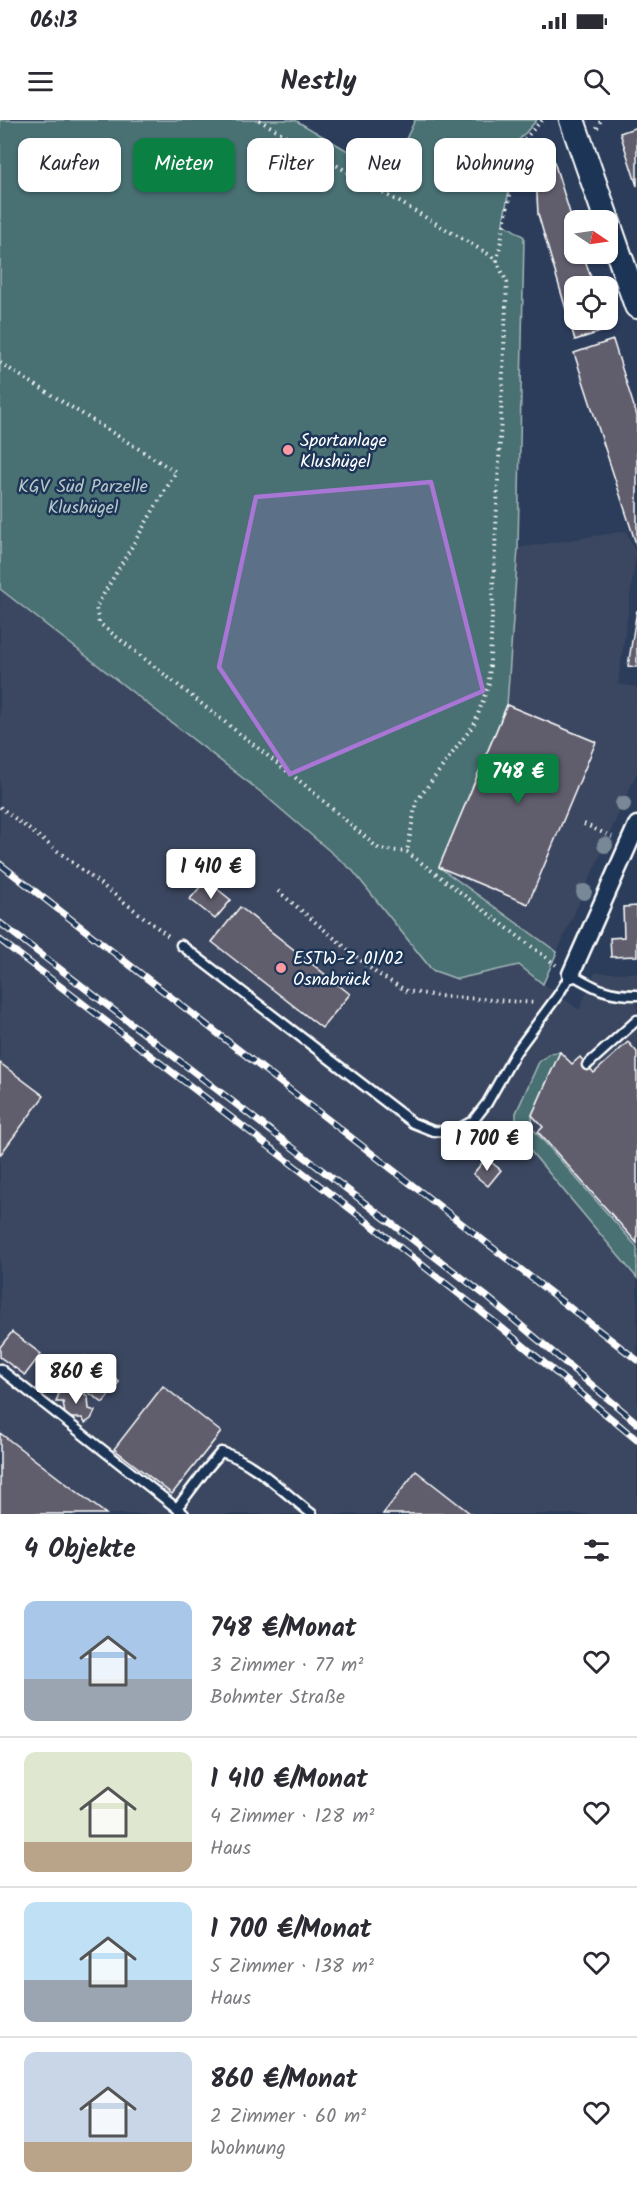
<!DOCTYPE html>
<html lang="de">
<head>
<meta charset="utf-8">
<style>
	:root { --surface:#fff; --page:#f7f7f7; --text:#2b2b33; --muted:#7c7c81; --line:#e1e1e2; --accent:#0b8043 }
	body { margin:0; font-family:Kalam,sans-serif; background:var(--page); color:var(--text); height:100vh; display:flex; flex-direction:column; font-size:22px; white-space:nowrap }
	* { box-sizing:border-box; margin:0 }
	p { font-size:20px; color:var(--muted) }
	.icon { flex:none; width:33px; height:33px; fill:none; stroke:currentColor; stroke-width:2; stroke-linecap:round; stroke-linejoin:round }
	.map { position:relative; height:1394px; overflow:hidden }
	.side { display:flex; flex-direction:column; background:var(--surface); flex:1 }
	.side>* { flex:none }
	.hud { position:absolute; left:18px; top:18px; width:602px; height:54px; display:flex; gap:12px }
	.needle { width:39px; rotate:103deg }
	.tools { position:absolute; left:564px; top:90px; display:grid; gap:12px }
	.tools a { display:grid; place-items:center; width:54px; height:54px; border-radius:12px; background:var(--surface); box-shadow:0 2px 4px #0004; font-size:30px }
	.price { position:absolute; translate:-50% -51px; padding:0 14px; border-radius:6px; background:#fff; color:#222; font-size:20px; line-height:39px; filter:drop-shadow(0 2px 3px #0008) }
	.price::after { content:''; position:absolute; left:50%; top:36px; width:18px; height:14px; margin-left:-9px; background:inherit; clip-path:polygon(0 0,100% 0,50% 100%) }
	.price.active { background:var(--accent); color:#fff }
	ul { padding:0; list-style:none }
	li { display:flex; align-items:center; gap:18px; height:150px; padding:0 24px }
	li+li { border-top:2px solid var(--line) }
	li span { display:grid; place-items:center; flex:none; width:168px; height:120px; border-radius:12px; color:#555 }
	li>.icon { margin-inline-start:auto }
	span .icon { width:72px; height:72px; fill:#fffc; stroke-width:1 }
	li b { font-size:26px }
	h2 { display:flex; justify-content:space-between; align-items:center; height:72px; padding:0 24px; font-size:26px }
	.chip { padding:0 21px; border-radius:12px; background:var(--surface); box-shadow:0 2px 4px #0004; font-size:21px; line-height:54px }
	.chip.active { background:var(--accent); color:#fff }
	.status { display:flex; justify-content:space-between; align-items:center; height:42px; padding:0 30px; background:var(--surface); direction:ltr }
	.status svg { height:16px; fill:currentColor }
	header { display:flex; justify-content:space-between; align-items:center; height:78px; padding:0 24px; background:var(--surface); font-size:27px; font-weight:800 }
	.map>svg:first-child { display:block }
	.built { fill:#3b4760 }
	.green { fill:#4a7073; stroke:#a4b8b9; stroke-width:1.5 }
	.building { fill:#615d6d; stroke:#fff; stroke-width:1.5 }
	.lines { fill:none; stroke-linecap:round; stroke-linejoin:round }
	.lane-casing { stroke:#fff; stroke-width:13 }
	.street-casing { stroke:#fff; stroke-width:21 }
	.secondary-casing { stroke:#fff; stroke-width:28 }
	.path { stroke:#fff; stroke-width:4; stroke-dasharray:1.5 4.5; stroke-linecap:butt }
	.lane { stroke:#1d3557; stroke-width:8 }
	.street { stroke:#1d3557; stroke-width:16 }
	.secondary { stroke:#1d3557; stroke-width:24 }
	.rail-casing { stroke:#fff; stroke-width:7 }
	.rail { stroke:#1d3557; stroke-width:4.5; stroke-dasharray:14; stroke-linecap:butt }
	.tree { fill:#788896 }
	.marked { fill:#a976d5; fill-opacity:0.2; stroke:#a976d5; stroke-width:4.5; stroke-linejoin:round }
	.poi-dot { fill:#ff9aa2; stroke:#1d3557; stroke-width:2 }
	.labels { text-anchor:middle; stroke-width:5; stroke-linejoin:round; paint-order:stroke }
	.poi-label { font-size:18px; fill:#fff; stroke:#1d3557; text-anchor:start }
	.park-label { font-size:18px; fill:#b7c6c7; stroke:#1d3557 }
</style>
</head>
<body>
<div class="status"><b>06:13</b><svg viewBox="0 0 49 12"><path d="M0 12V9h3v3zM5 12V6h3v6zM10 12V3h3v9zM15 12V0h3v12zM26 1h20v11H26zM47 4h2v5h-2z"/></svg></div>
<header><svg class="icon" aria-label="menu" viewBox="0 0 24 24"><path d="M4 6h16M4 12h16M4 18h16"/></svg>Nestly<svg class="icon" aria-label="search" viewBox="0 0 24 24"><circle cx="10" cy="10" r="6"/><path d="M15 15l6 6"/></svg></header>
<div class="map">
<svg width="637" height="1394" viewBox="0 0 637 1394">
	<rect width="100%" height="100%" fill="#2b3d5b"/>
	<filter id="ink" filterUnits="userSpaceOnUse"><feTurbulence type="fractalNoise" baseFrequency=".0167" numOctaves="2"/><feDisplacementMap in="SourceGraphic" scale="12" xChannelSelector="R" yChannelSelector="G"/><feConvolveMatrix kernelMatrix="1 2 1 2 8 2 1 2 1" color-interpolation-filters="sRGB"/></filter>
	<g filter="url(#ink)">
		<path class="built" d="M626,411L636,434L618,564L637,567V652L557,832L439,747L507,585L518,428Z
			M0,469L262,673L353,751L432,850L457,859L519,845L579,890L595,853H637V1127L533,1009L532,995L560,933L539,942L516,993V1009L528,1028L637,1158V1394H0Z"/>
		<path class="green" d="M0,0H295L389,55L415,0H537L518,21L503,103L524,117L518,428L507,585L439,747L557,832L543,864L519,845L457,859L432,850L353,751L262,673L0,469Z
			M560,932L532,995L533,1009L637,1127V1158L528,1028L516,1009V993L539,942L551,933Z"/>
		<path class="building" d="M637,7V66L620,13Z
			M552,35L574,106V134H583L594,166H574V200H604L607,210L575,220L538,94L536,56L543,36Z
			M613,220L637,296V427L574,233Z
			M637,490V547L628,546Z
			M507,585L596,622L528,784L439,747Z
			M206,760L231,780L215,799L190,779Z
			M637,786V836L611,837L610,818L624,817L623,787Z
			M240,787L350,874L322,908L212,822Z
			M628,922L637,932V1123L538,1012L543,1007L532,995L560,932L572,944L580,937L594,953Z
			M0,943L44,976L0,1035Z
			M486,1038L501,1050L488,1066L473,1054Z
			M12,1212L41,1234L25,1255L0,1237V1227Z
			M84,1236L119,1262L103,1283L68,1258Z
			M163,1266L221,1312L172,1374L114,1329Z
			M67,1268L69,1273L76,1271L83,1272L88,1277L89,1289L95,1291L91,1299L85,1303L82,1298H70L65,1294L63,1282H56L59,1273Z
			M0,1313L106,1394H0Z
			M416,1351L471,1394H383Z"/>
		<g class="lines">
			<defs>
				<path id="lane" d="M181,825L413,1003L433,1011L453,1012L473,1001L487,983L516,932L558,875L571,854C597,869 607,875 637,875
					M587,945L637,900
					M0,1249L184,1394
					M177,1388L205,1351L221,1332C251,1339 287,1375 312,1394"/>
				<path id="street" d="M571,854L637,705"/>
				<path id="secondary" d="M572,0L637,186"/>
			</defs>
			<use href="#lane" class="lane-casing"/>
			<use href="#street" class="street-casing"/>
			<use href="#secondary" class="secondary-casing"/>
			<path class="path" d="M259,0L490,135L497,141L507,163L489,563L475,603L416,682L407,732
				M597,8L601,0
				M497,141L520,24L542,0
				M0,243L176,352L96,487L99,503L306,666L379,729L407,732L556,845
				M0,687L171,818
				M584,704L612,717
				M278,771L376,853L407,871L438,876L536,883"/>
			<use href="#lane" class="lane"/>
			<use href="#street" class="street"/>
			<use href="#secondary" class="secondary"/>
			<defs>
				<path id="rail" d="M0,744L637,1240
					M0,803L486,1176L637,1303
					M0,820L383,1114L502,1208L637,1320"/>
			</defs>
			<use href="#rail" class="rail-casing"/>
			<use href="#rail" class="rail"/>
		</g>
		<g class="tree">
			<circle cx="623" cy="684" r="8"/>
			<circle cx="605" cy="725" r="8"/>
			<circle cx="584" cy="772" r="8"/>
		</g>
	</g>
	<path class="marked" d="M431,362L483,571L290,654L219,547L256,377Z"/>
	<g class="poi-dot">
		<circle cx="288" cy="330" r="6"/>
		<circle cx="281" cy="848" r="6"/>
	</g>
	<g class="labels">
		<g class="poi-label">
			<text x="300" y="326">Sportanlage<tspan x="300" dy="21">Klushügel</tspan></text>
			<text x="293" y="844">ESTW-Z 01/02<tspan x="293" dy="21">Osnabrück</tspan></text>
		</g>
		<g class="park-label">
			<text x="83" y="372">KGV Süd Parzelle<tspan x="83" dy="21">Klushügel</tspan></text>
		</g>
	</g>
</svg>
<div class="tools">
<a><svg class="needle" viewBox="-14 -14 28 28"><path d="M0-13l5 13h-10z" fill="#e53935"/><path d="M0 13l5-13h-10z" fill="#7c7c81"/></svg></a>
<a><svg class="icon" aria-label="locate" viewBox="0 0 24 24"><circle cx="12" cy="12" r="6"/><path d="M12 2v4M12 18v4M2 12h4M18 12h4"/></svg></a>
</div>
<b class="price active" style="left:518px;top:685px">748 €</b>
<b class="price" style="left:211px;top:780px">1 410 €</b>
<b class="price" style="left:487px;top:1052px">1 700 €</b>
<b class="price" style="left:76px;top:1285px">860 €</b>
<div class="hud">
<a class="chip">Kaufen</a>
<a class="chip active">Mieten</a>
<a class="chip">Filter</a>
<a class="chip">Neu</a>
<a class="chip">Wohnung</a>
</div>
</div>
<section class="side">
<h2>4 Objekte<svg class="icon" aria-label="filters" viewBox="0 0 24 24"><path d="M4 7h16M4 17h16"/><circle cx="9" cy="7" r="2"/><circle cx="15" cy="17" r="2"/></svg></h2>
<ul>
<li><span style="background:linear-gradient(#a9c7e8 65%,#9aa5b1 0)"><svg class="icon" aria-label="home" viewBox="0 0 24 24"><path d="M3 11l9-7 9 7M6 9v11h12V9"/></svg></span><div><b>748 €/Monat</b><p>3 Zimmer · 77 m²</p><p>Bohmter Straße</p></div><svg class="icon" aria-label="heart" viewBox="0 0 24 24"><path d="M12 20l-8-8c-3-5 5-10 8-4 3-6 11-1 8 4z"/></svg></li>
<li><span style="background:linear-gradient(#dfe7d0 75%,#b9a48a 0)"><svg class="icon" aria-label="home" viewBox="0 0 24 24"><path d="M3 11l9-7 9 7M6 9v11h12V9"/></svg></span><div><b>1 410 €/Monat</b><p>4 Zimmer · 128 m²</p><p>Haus</p></div><svg class="icon" aria-label="heart" viewBox="0 0 24 24"><path d="M12 20l-8-8c-3-5 5-10 8-4 3-6 11-1 8 4z"/></svg></li>
<li><span style="background:linear-gradient(#bfe0f5 65%,#9aa5b1 0)"><svg class="icon" aria-label="home" viewBox="0 0 24 24"><path d="M3 11l9-7 9 7M6 9v11h12V9"/></svg></span><div><b>1 700 €/Monat</b><p>5 Zimmer · 138 m²</p><p>Haus</p></div><svg class="icon" aria-label="heart" viewBox="0 0 24 24"><path d="M12 20l-8-8c-3-5 5-10 8-4 3-6 11-1 8 4z"/></svg></li>
<li><span style="background:linear-gradient(#c9d6e8 75%,#b9a48a 0)"><svg class="icon" aria-label="home" viewBox="0 0 24 24"><path d="M3 11l9-7 9 7M6 9v11h12V9"/></svg></span><div><b>860 €/Monat</b><p>2 Zimmer · 60 m²</p><p>Wohnung</p></div><svg class="icon" aria-label="heart" viewBox="0 0 24 24"><path d="M12 20l-8-8c-3-5 5-10 8-4 3-6 11-1 8 4z"/></svg></li>
</ul>
</section>
</body>
</html>
